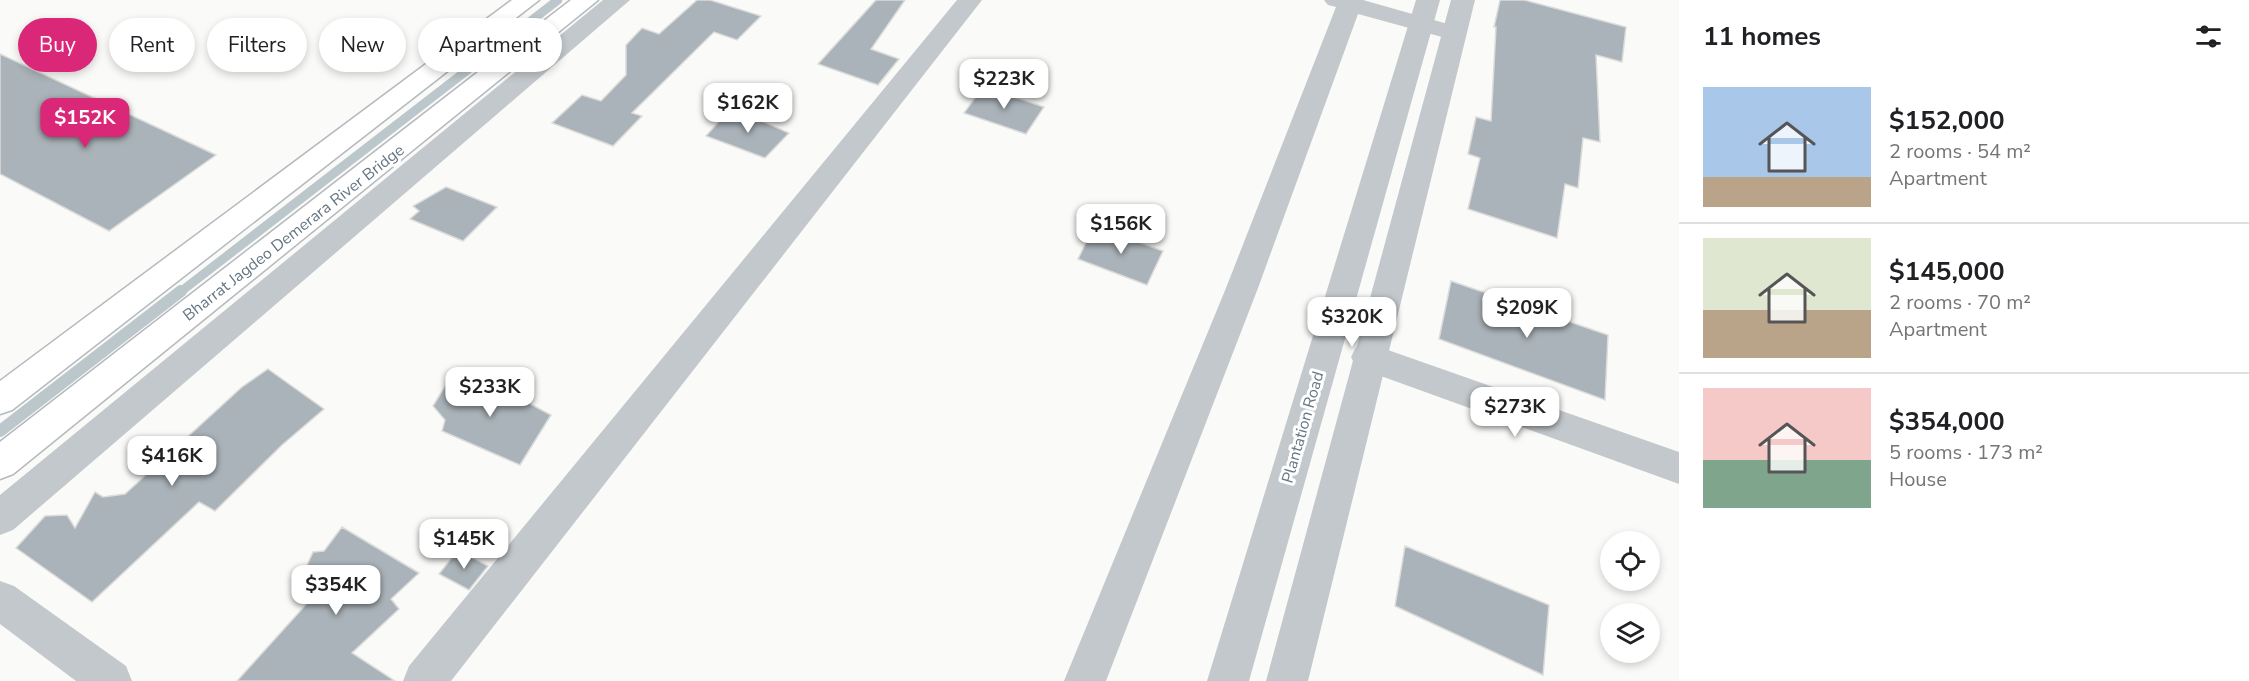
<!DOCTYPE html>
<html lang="en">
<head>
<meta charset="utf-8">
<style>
	:root { --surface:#fff; --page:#f2f2f2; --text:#202124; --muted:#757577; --line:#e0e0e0; --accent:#db2777 }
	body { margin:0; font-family:"Nunito Sans",sans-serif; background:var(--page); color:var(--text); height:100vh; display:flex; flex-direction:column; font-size:22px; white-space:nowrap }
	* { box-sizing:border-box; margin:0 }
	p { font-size:20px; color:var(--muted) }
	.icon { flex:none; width:33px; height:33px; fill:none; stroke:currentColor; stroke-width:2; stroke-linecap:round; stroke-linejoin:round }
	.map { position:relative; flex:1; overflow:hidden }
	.sheet { display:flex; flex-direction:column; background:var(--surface); width:570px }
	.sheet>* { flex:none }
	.top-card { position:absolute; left:18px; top:18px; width:570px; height:54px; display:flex; gap:12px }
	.buttons { position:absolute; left:1600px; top:531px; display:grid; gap:12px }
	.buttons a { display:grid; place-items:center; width:60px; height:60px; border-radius:50%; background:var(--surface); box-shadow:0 3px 9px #0003; font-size:30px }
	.price { position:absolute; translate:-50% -51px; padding:0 14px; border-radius:12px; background:#fff; color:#222; font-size:20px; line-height:39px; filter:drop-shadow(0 2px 3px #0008) }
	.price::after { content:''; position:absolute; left:50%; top:36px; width:18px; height:14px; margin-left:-9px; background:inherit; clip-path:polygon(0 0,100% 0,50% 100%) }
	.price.on { background:var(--accent); color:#fff }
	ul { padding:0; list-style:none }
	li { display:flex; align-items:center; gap:18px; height:150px; padding:0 24px }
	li+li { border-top:2px solid var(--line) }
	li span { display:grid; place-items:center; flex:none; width:168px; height:120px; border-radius:0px; color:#555 }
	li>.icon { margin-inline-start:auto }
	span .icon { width:72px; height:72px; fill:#fffc; stroke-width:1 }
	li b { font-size:26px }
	h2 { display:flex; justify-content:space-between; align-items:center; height:72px; padding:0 24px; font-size:26px }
	.pill { padding:0 21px; border-radius:27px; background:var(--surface); box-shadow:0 3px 9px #0003; font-size:21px; line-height:54px }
	.pill.on { background:var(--accent); color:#fff }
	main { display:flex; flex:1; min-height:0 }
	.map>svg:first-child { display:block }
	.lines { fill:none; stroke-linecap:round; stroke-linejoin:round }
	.stream-far1 { stroke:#bbc7cb; stroke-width:9 }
	.stream { stroke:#bbc7cb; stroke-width:12 }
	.building { fill:#aab3b9; stroke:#dcdcda; stroke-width:1.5 }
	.primary-casing { stroke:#b5babe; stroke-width:3 }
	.minor { fill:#c3c8cc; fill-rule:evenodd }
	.tertiary { fill:#c3c8cc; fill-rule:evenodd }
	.primary { fill:#fff; fill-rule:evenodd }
	.labels { text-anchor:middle; stroke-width:6; stroke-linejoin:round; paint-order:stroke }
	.street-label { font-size:16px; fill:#657683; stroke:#fff }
</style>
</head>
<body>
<main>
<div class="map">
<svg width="1679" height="681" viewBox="0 0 1679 681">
	<rect width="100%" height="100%" fill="#fafaf8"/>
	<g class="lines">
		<path class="stream-far1" d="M179,293L558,0"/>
		<path class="stream" d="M0,431L181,291"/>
	</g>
	<path class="building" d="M697,0H710L761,16L737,40L714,32L632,113L642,116L613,146L552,123L582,95L601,101L626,75V45L642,28L659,34Z
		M876,0H905L871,49L899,59L878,85L818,64Z
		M1500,0H1524L1626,27L1622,62L1596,55L1600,142L1583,138L1578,188L1565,184L1557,238L1468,209L1480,158L1468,154L1476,117L1491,121L1496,27H1494Z
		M0,54L216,155L109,231L0,174Z
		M983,87L1044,107L1026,134L964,113Z
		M736,110L789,133L765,158L706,136L723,117Z
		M446,187L497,207L463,241L410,219L419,211L413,206Z
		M1094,226L1163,251L1147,285L1078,259Z
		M1451,281L1608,335L1605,400L1439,339Z
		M268,369L324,409L282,445L215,511L199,502L92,602L16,548L45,516L67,515L75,528L95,492L103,497L125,494L242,387Z
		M476,375L551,415L520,465L442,431L445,420L433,406L450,378L464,380Z
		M342,527L419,573L391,599L399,609L352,653L395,681H237L322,587L303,574L313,552L324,551Z
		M1405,546L1549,605L1543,675L1395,606Z
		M458,550L488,566L469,590L439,574Z"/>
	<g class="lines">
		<defs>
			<path id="primary" d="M512,0H539L12,410L0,414V381Z
				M571,0H598L13,474L0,479V442Z"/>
		</defs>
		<use href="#primary" class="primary-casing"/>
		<path class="minor" d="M603,0H630L13,530L0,535V495Z
			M957,0H982L451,681H403L409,666Z
			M1324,0H1363L1462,28L1465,33L1462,38L1453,40L1358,14L1258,288L1106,681H1064L1226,288L1336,7L1328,5Z
			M1368,343L1679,452V484L1356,367L1351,357L1356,347Z
			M0,581L14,586L126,666L132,681H76L0,624Z"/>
		<path class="tertiary" d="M1416,0H1440L1249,681H1207Z
			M1451,0H1475L1308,681H1266Z"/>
		<use href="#primary" class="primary"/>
	</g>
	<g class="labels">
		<g class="street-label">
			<text transform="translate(293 232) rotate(-38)" y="6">Bharrat Jagdeo Demerara River Bridge</text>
			<text transform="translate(1302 427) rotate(-74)" y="6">Plantation Road</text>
		</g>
	</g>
</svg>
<div class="buttons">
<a><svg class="icon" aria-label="locate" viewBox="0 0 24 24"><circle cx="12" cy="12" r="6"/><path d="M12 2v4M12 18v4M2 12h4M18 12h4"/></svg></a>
<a><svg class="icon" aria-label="layers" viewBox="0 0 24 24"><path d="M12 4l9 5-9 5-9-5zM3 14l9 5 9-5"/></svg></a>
</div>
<b class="price" style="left:1004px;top:110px">$223K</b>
<b class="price" style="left:748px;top:134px">$162K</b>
<b class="price on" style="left:85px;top:149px">$152K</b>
<b class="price" style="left:1121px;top:255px">$156K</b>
<b class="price" style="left:1527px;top:339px">$209K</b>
<b class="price" style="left:1352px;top:348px">$320K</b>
<b class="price" style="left:490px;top:418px">$233K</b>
<b class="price" style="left:1515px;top:438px">$273K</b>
<b class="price" style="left:172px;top:487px">$416K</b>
<b class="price" style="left:464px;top:570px">$145K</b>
<b class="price" style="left:336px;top:616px">$354K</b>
<div class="top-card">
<a class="pill on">Buy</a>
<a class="pill">Rent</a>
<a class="pill">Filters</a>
<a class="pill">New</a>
<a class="pill">Apartment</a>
</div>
</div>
<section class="sheet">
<h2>11 homes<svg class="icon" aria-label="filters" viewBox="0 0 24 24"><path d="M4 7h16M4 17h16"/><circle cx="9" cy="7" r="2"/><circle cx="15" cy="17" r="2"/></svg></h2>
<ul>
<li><span style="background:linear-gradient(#a9c7e8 75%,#b9a48a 0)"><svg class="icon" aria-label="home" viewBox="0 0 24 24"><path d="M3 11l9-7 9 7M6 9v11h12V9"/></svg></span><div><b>$152,000</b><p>2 rooms · 54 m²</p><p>Apartment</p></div></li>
<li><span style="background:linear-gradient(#dfe7d0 60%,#b9a48a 0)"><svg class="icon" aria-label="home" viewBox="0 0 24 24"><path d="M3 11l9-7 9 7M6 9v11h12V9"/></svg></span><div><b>$145,000</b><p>2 rooms · 70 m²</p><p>Apartment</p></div></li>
<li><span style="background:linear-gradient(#f6c9c9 60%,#7fa58c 0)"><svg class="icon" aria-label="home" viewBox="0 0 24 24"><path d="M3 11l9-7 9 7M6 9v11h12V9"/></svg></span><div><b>$354,000</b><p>5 rooms · 173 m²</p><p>House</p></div></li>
</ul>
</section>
</main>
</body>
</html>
